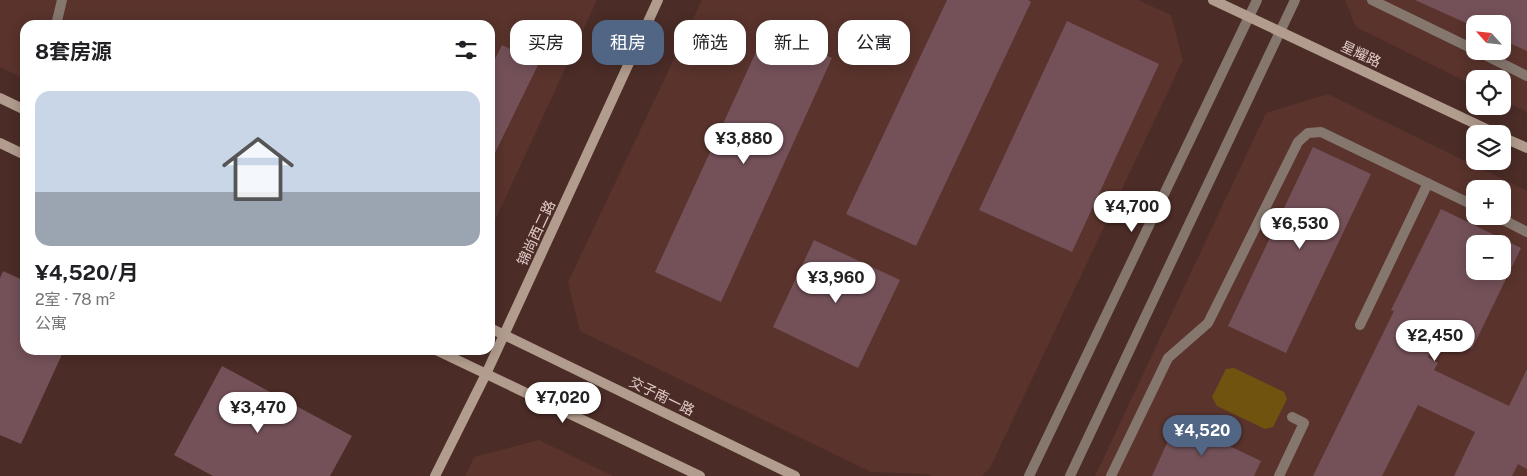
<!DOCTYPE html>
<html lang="zh">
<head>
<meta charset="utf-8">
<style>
	:root { --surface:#fff; --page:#f2f2f2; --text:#202124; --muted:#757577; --accent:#516585 }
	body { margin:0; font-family:"Public Sans","Noto Sans SC",sans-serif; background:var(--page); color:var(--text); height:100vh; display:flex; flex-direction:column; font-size:19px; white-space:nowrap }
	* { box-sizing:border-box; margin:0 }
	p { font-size:16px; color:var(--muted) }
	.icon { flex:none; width:28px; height:28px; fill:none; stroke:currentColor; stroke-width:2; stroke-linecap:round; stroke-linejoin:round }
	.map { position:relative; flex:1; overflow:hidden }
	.side { position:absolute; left:20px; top:20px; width:475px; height:335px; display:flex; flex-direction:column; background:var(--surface); border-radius:15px; box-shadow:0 2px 12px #0003 }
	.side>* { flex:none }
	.banner { position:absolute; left:510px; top:20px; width:475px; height:45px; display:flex; gap:10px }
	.needle { width:32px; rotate:297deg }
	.controls { position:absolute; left:1466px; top:15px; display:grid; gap:10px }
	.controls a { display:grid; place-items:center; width:45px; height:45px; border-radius:10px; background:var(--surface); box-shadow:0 2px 12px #0003; font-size:25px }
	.price { position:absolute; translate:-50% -42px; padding:0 11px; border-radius:18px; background:#fff; color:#222; font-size:16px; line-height:32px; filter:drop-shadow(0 1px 2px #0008) }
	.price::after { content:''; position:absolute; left:50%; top:30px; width:15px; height:11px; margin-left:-8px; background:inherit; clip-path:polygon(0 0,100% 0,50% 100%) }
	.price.on { background:var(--accent); color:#fff }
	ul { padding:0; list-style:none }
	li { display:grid; align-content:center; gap:10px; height:265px; padding:0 15px }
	li span { display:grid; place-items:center; height:155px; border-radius:15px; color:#555 }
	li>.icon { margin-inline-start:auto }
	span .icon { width:90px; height:90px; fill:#fffc; stroke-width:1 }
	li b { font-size:21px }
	h2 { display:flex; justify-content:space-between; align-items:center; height:60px; padding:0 15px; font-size:21px }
	.chip { padding:0 18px; border-radius:15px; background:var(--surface); box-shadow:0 2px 12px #0003; font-size:18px; line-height:45px }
	.chip.on { background:var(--accent); color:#fff }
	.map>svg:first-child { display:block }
	.built { fill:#59332c; fill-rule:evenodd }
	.green { fill:#70530e }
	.building { fill:#745159; fill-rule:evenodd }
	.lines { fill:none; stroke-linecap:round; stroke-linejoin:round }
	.lane { stroke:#85776e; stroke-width:10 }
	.street { stroke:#85776e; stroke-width:10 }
	.secondary { stroke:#b19c8d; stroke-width:10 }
	.labels { text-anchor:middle; stroke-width:4; stroke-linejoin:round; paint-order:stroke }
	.street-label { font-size:14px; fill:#e2cdc9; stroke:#4b2c27 }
</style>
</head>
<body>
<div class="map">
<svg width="1527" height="476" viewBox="0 0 1527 476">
	<rect width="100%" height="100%" fill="#4b2c27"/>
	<path class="built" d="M0,0H597L490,231V25H25V79L0,67Z
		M702,0H1138L1171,15L1183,60L990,468L982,476H931L927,474L871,472L580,331L568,282Z
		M1345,0H1527V112L1503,100L1502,79H1475V86L1356,27ZM1475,24H1502V51H1475Z
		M1328,94L1527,191V476H1095L1266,113ZM1475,189H1502V216H1475ZM1475,244H1502V271H1475Z
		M539,440L613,476H465L474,457Z"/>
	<path class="green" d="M1234,368L1284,392L1287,399L1273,427L1265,429L1217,406L1212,397L1226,369Z"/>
	<path class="building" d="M947,0H1028L1031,2L916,246L846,214Z
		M1415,0H1527V51L1502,40V24H1475V27Z
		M1067,21L1159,64L1072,252L979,210Z
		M767,28L832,58L721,302L655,272Z
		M502,45L539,63L490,163V69Z
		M1313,147L1371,174L1286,353L1228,326Z
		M1441,209L1521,248L1472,349L1439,333L1428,357L1438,363L1434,370L1509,406L1527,369V469L1518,464L1512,476H1454L1475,432L1418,405L1382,476H1313L1394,311L1391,310ZM1475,244H1502V271H1475Z
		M814,240L900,280L858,368L773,327Z
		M3,271L25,281V350H64L21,444L0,435V278Z
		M222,366L352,436L330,476H213L174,455Z
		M1177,421L1261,461L1254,476H1152Z"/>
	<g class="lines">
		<path class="lane" d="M1372,0L1475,50
			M1477,51L1527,76
			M1496,216L1527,232
			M1360,325L1428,183
			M1111,476L1168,358L1208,323L1298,142L1308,133L1321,132L1475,206
			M1279,476L1304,423L1292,417"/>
		<path class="street" d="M56,25L62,0
			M1029,476L1257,0
			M1070,476L1295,0"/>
		<path class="secondary" d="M1213,0L1497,134
			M0,98L25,110
			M1502,137L1527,148
			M0,143L25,155
			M490,328L795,476
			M436,350L700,476
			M435,476L486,374L658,0"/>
	</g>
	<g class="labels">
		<g class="street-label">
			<text transform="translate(1361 54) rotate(25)" y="5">星耀路</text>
			<text transform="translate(536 233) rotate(-65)" y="5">锦尚西二路</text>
			<text transform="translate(662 396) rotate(26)" y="5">交子南一路</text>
		</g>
	</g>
</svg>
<div class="controls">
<a><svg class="needle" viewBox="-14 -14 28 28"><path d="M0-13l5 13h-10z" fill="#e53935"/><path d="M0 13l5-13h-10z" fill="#757577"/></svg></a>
<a><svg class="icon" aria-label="locate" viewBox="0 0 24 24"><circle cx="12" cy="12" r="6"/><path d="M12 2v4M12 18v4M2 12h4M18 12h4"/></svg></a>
<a><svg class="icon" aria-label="layers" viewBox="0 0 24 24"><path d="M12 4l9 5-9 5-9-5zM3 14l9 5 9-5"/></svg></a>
<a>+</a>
<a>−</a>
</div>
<b class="price" style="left:744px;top:165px">¥3,880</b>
<b class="price" style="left:1132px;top:233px">¥4,700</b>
<b class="price" style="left:1300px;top:250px">¥6,530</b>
<b class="price" style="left:836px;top:304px">¥3,960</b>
<b class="price" style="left:1435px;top:362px">¥2,450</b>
<b class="price" style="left:563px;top:424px">¥7,020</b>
<b class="price" style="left:258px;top:434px">¥3,470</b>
<b class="price on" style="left:1202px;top:457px">¥4,520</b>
<div class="banner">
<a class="chip">买房</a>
<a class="chip on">租房</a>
<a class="chip">筛选</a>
<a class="chip">新上</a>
<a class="chip">公寓</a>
</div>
<section class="side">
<h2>8套房源<svg class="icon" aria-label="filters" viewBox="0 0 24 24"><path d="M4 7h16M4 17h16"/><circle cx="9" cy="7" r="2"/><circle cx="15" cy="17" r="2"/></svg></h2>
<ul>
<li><span style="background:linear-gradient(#c9d6e8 65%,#9aa5b1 0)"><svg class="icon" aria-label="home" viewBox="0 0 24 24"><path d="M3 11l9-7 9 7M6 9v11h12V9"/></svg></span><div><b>¥4,520/月</b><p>2室 · 78 m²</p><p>公寓</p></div></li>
</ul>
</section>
</div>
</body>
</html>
